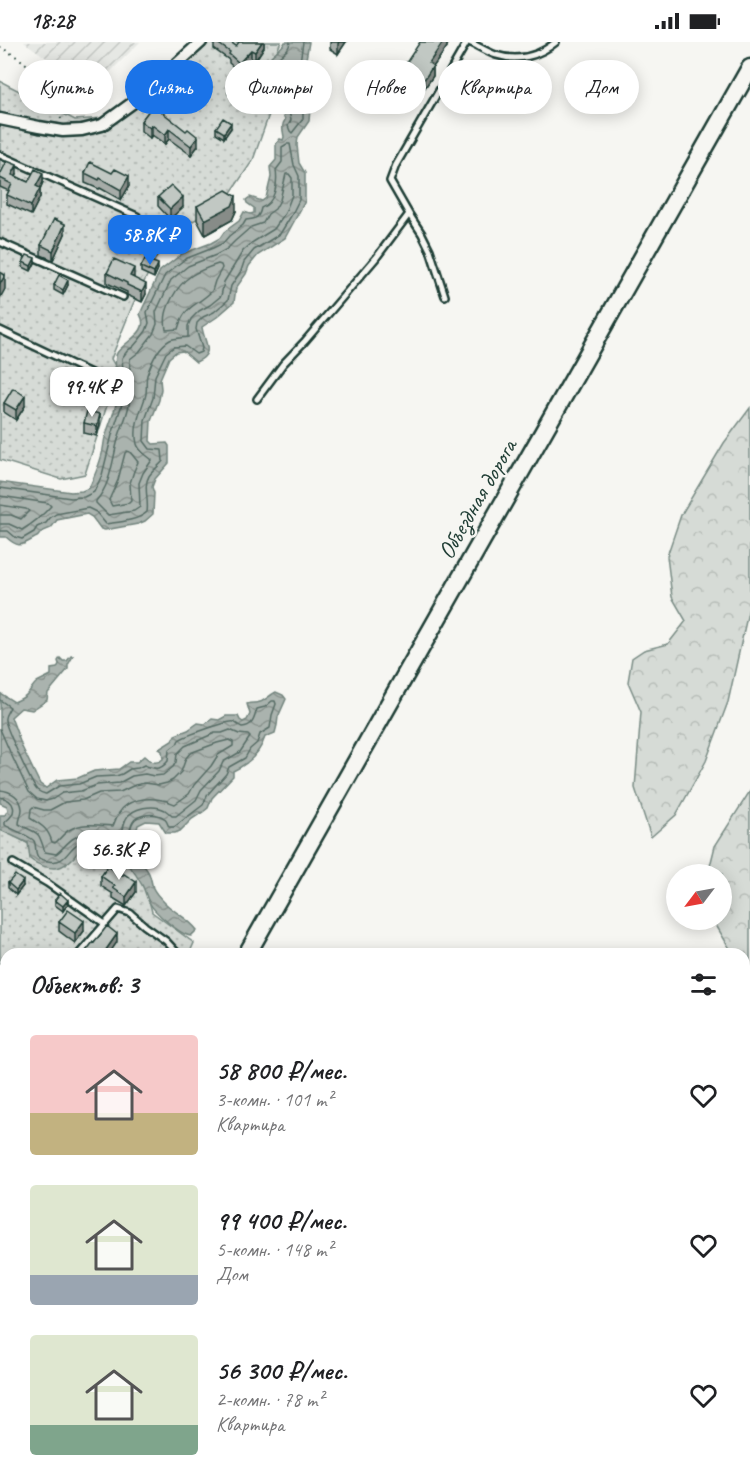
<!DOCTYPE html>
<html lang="ru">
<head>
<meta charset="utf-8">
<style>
	:root { --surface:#fff; --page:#f6f6f6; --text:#202124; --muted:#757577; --accent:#1a73e8 }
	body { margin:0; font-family:Caveat,sans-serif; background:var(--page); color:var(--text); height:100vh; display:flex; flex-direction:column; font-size:22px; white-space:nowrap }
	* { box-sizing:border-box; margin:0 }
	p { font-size:20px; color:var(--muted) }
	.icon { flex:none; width:33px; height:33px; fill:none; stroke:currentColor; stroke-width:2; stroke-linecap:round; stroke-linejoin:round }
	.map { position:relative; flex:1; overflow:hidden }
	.sheet { position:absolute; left:0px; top:906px; width:750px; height:536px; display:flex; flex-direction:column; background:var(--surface); border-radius:18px 18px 0 0; box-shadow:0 3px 15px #0003 }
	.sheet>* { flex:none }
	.guide { position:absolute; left:18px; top:18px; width:714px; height:54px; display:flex; gap:12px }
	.needle { width:39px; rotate:238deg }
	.fabs { position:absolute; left:666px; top:822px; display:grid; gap:12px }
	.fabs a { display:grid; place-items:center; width:66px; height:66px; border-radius:50%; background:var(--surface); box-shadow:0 3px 15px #0003; font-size:30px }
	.price { position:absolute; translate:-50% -51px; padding:0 14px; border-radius:12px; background:#fff; color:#222; font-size:20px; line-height:39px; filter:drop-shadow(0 2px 3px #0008) }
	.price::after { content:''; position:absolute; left:50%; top:36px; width:18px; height:14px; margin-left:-9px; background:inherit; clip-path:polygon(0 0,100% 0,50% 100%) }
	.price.selected { background:var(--accent); color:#fff }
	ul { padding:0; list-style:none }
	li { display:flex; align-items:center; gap:18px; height:150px; padding:0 30px }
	li span { display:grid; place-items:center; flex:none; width:168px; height:120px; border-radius:6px; color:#555 }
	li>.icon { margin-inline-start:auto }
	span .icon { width:72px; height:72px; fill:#fffc; stroke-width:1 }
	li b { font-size:26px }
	h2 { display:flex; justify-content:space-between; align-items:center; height:72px; padding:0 30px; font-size:26px }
	.tag { padding:0 21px; border-radius:27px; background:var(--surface); box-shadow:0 3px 15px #0003; font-size:21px; line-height:54px }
	.tag.selected { background:var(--accent); color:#fff }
	.status { display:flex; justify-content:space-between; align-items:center; height:42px; padding:0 30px; background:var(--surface); direction:ltr }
	.status svg { height:16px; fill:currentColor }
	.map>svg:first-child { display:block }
	.industrial { fill:url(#industrial-furrows) }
	.green { fill:url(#green-dots); stroke:#7a8c85; stroke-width:1.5 }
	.forest { fill:url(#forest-crowns); stroke:#7a8c85; stroke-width:1.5 }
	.water { fill:url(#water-waves); stroke:#72847d; stroke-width:1.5 }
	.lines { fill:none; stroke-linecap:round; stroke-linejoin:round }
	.shore { stroke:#576c65; stroke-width:1.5 }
	.lane-casing { stroke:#1f3d34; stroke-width:10 }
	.street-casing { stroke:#1f3d34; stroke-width:15 }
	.secondary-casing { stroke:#1f3d34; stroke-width:20 }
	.primary-casing { stroke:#1f3d34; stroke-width:21 }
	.path { stroke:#1f3d34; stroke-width:2; stroke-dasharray:1.5 4.5; stroke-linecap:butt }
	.lane { stroke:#f6f6f2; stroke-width:5 }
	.street { stroke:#f6f6f2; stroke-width:10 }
	.secondary { stroke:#f6f6f2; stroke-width:15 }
	.primary { stroke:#f6f6f2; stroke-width:16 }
	.wall { fill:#a6aca8; stroke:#1f3d34; stroke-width:1.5 }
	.shaded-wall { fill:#878c88; stroke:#1f3d34; stroke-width:1.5 }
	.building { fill:#c1c8c3; stroke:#1f3d34; stroke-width:1.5 }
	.labels { text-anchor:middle; stroke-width:5; stroke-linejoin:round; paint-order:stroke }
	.street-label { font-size:24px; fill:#1f3d34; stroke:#f6f6f2 }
</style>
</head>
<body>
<div class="status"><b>18:28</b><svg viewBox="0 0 49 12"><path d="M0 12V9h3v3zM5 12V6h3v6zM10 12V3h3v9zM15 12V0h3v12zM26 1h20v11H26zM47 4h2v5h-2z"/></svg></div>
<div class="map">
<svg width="750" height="1441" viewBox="0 0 750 1441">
	<defs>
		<pattern id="industrial-furrows" width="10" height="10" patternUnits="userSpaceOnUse" patternTransform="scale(1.5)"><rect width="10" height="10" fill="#e6e8e4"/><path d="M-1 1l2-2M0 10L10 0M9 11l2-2" fill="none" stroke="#c5c8c4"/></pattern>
		<pattern id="green-dots" width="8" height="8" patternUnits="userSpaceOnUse" patternTransform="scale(1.5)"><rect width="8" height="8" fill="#d6dbd6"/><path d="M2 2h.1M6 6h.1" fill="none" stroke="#b7bdb8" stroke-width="1.8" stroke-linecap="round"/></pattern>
		<pattern id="forest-crowns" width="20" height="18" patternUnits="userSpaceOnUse" patternTransform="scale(1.5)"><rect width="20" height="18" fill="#d6dbd6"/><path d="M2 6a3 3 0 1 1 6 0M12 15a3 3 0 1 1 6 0" fill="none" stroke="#b7bdb8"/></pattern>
		<pattern id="water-waves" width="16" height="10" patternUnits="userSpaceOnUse" patternTransform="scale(1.5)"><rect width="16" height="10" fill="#aab3ae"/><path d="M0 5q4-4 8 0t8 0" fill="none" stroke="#8a938e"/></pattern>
	</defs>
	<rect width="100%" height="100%" fill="#f6f6f2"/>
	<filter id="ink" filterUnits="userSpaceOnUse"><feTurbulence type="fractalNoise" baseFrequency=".0167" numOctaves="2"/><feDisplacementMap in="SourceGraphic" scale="12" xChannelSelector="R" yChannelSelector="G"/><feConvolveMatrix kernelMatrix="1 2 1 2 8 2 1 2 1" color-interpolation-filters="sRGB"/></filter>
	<g filter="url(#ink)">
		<path class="industrial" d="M24,0H140L92,48Z
			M744,1355L750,1441H672L666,1436H744Z"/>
		<path class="green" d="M206,0H281L262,42L272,64L253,118L224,161L167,194L133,262L111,317L118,329L85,432L61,437L0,418V39L75,78L118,75L203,6Z
			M0,786L66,823L83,799L119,801L141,827L152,870L194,901L189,912H6V1081L0,1083Z"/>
		<path class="forest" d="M750,366V561L728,660L706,719L676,773L651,795L635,746L641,670L628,640L632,616L644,608L668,602L686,579L672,555L667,514L681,473L724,401Z
			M750,749V1041L744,1035V912H733L713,878H722V832H708L715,804Z
			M6,1292V1351L0,1354V1297Z"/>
		<path class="water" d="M285,0H309L305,23L298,31L297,37L300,46L309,59L310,67L309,79L298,95L297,103L299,121L305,131V159L285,196L258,213L249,224L246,232L236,246L234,260L217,275L202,285C204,301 216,311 196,320L183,309L176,310L169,316L160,337L161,347L159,358L151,379L150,399L153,402L167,401L169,404V421L155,437L152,445L154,451L153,472L145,479L138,482L105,488L101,487L92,475L87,472L57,478L51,486L41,490C36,497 40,493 33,497C20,505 17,505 6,495H0V440L71,450L82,449L89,446C95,433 101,420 103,407C104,402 104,397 106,393C109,382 114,372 116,362C117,355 118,346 117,339C117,331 113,319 117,311C125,298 151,291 140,272L160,229L182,212L211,201L220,196L224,190L239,179L244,170L250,172L254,171V166L247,161L246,158L250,155L262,159L266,156L271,135L270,125L276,118V102L280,97L283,98L284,95C283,88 281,84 285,78L282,71L285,62L283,59L278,57V40L269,28L268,19C271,10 281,9 285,0Z
			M71,614H73L68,623V627L48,651L47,658L32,668L21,666L11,675L22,705L40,742L46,746L57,738L78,736L94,729L119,727L129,720H137L144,714C151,720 156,723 163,717L162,709L159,707L172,699L175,693L188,688L198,681L205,682L212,677L219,678L226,674H238L240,678L243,680L247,678L250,672L247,662C252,660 255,662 260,660C265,659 271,652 276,650L283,653L286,657L278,675L277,683L275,691L265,695C260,711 248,722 233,729V734L212,756L208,766L203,770L192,777L180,789L175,791H166L159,780L146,779L138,783L131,810C135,817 143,821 147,828C151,833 151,840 153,846C155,851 160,856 165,861C175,871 188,876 197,888L191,894C180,893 154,870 149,860C146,855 145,848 142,843C136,832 126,818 116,810C109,805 89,802 81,807C77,810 75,815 71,818C69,820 63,824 60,825C51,828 37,823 30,817L28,801L0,788V773H5L8,768L7,764L0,761V651L14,660C18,658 24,656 27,652C31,648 32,644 37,640C42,637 46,636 51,633V627L57,626L59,622L58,619L60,616L63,619H67Z"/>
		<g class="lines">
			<path class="shore" d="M290,0C289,11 279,12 274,21V24L283,38L284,52L290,61L289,70L291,78L288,84L290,89L292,91L303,77V62L294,49L291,37L293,29L300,20L303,0
				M286,132H289L292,136V153L285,171L274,187L253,200L243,209L224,240L221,254L210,263L199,269L191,277L188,284V295C183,296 175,296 170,298C159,304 151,321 147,333C145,341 148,348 145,356C140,370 133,386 137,402C139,410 147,413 152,418L143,431L139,441L140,465L134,469L108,473L96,461V459C112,441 112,417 119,394C122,384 127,374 129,363C132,348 129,332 130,317L139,310L153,292L157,282L156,270L171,238L188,224L216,213L227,207L235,199L251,185L263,181L268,172L275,167L280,158Z
				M218,222L221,223L222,226L215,239L212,249C196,265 185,262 178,287L166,288C164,275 166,268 172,256C183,235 197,229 218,222Z
				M127,409L130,410L138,420L134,429L130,441L131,459L129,461L112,464L109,458L118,438L125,411Z
				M0,446L71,456L84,455L94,450L102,433L112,393L122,362L124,341L122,316L128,308L133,305L139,298L146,289L149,281L147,270L165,233L185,217L213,206L223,201L229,194L243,183L246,178C256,177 259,176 261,166C275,161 278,142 276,128L282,120V105L287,102H290L294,123L299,134V158L291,174L280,192L254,208L244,220L241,229L231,244L228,258L214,270L203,275L197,281L196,287L202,306L201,310L196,312L185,304L174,305L166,311L155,334L153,356L145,378L144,399L150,407L162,408L163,419C159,424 153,428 149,434C143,444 149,458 147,470C137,479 119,480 106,482L96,470L88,466L56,472L50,476L46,481L37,485L34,490L22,497L15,495L8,489H0
				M0,454L48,461L51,464C43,473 32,482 22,488L9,482H0
				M0,463L26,467L29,469L21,477L11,473H0
				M0,658L10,665C8,670 4,673 5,678C6,686 32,743 37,748C41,751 42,751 46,752L59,744L79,742L96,735L116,734L122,732L130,727L138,726L144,723C154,727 160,729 168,719L169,708C171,706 174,704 177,702C178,701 178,699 179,698C184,694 230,678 234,680C237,682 239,684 242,685C254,684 254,676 257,667L265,665L272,659H275L276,662L272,673L270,686L260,692L257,701L250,707L245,716L229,725L226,732L208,752L203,763L174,785H169C168,782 166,778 164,776C157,770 137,772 133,780C128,788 131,798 124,808C121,806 119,804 116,803C107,798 88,796 79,801C67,807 66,823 48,819C45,818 42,818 39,816C34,813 37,804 34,799C32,795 11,787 5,783V780C18,771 16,758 0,755
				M0,687L10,710L29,750L37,757L46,759L53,757L62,751L81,749L97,743L119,741L132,734L145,732L154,734L163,733L173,725L176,720L177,712L185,704L215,691H222L230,688L239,692L248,693L250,695L240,710L223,720L219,729L201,748L196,758L176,774H172C170,772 168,770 165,768C154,762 132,765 126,777C123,783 123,790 121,795C107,794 87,786 74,796C67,800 63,807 56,812L45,810C37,785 39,794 19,782C19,777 22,772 22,767C21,755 11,749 0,748
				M229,698L233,700V704L218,713L211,724L194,743L189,752L175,762C171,761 167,758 162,758C147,755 127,757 119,771C116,775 115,780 113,784C99,783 82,780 69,788C64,791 60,797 55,801L52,800C48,786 41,783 30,776L31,767L33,765L44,768H50L65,760L83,758L99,751L120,750L135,743L145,741L159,743L167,741L173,738L181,730L186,716L190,711L217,701Z"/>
			<defs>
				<path id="lane" d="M469,0C478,4 487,10 496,13C518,20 539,14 556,0
					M0,113L137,174
					M409,172L422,192L430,208L445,254
					M0,200L123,255
					M0,288L95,333
					M257,357L283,322L305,299L376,216L409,172L390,139L396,123L467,0
					M13,821L47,841L105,882
					M79,912L118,867L130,871L145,884L166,899L178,912
					M0,925L6,930
					M0,1007L6,1000
					M0,1063L6,1078
					M0,1101L6,1103
					M744,1329L750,1328
					M228,1436L229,1441
					M255,1436L259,1441
					M382,1436V1441
					M454,1436L458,1441
					M110,1441L121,1436
					M223,1441L224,1436
					M410,1441V1436
					M573,1441V1436"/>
				<path id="street" d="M0,77L39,85L63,89L82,88L102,83L142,54L201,0
					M746,1188L750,1237"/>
				<path id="secondary" d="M744,1189L750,1188"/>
				<path id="primary" d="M247,912L750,26
					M0,1232L6,1231"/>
			</defs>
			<use href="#lane" class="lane-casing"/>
			<use href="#street" class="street-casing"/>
			<use href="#secondary" class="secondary-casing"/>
			<use href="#primary" class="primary-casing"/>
			<path class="path" d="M0,5C7,9 14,13 21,18C41,33 54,53 61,77"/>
			<use href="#lane" class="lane"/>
			<use href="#street" class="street"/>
			<use href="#secondary" class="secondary"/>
			<use href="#primary" class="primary"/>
		</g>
		<path class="wall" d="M214,0H230L236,4L264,0V5L255,19L251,16L239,30L229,21V18L214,7Z
			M330,0H346L338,12L330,7Z
			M447,0V5L433,25V34L424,47L404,34V24Z
			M163,38L180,49L170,57L163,47Z
			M228,42L252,58L245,67L228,52Z
			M153,63L198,104L191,113L169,97L165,102L152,93L150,96L141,89V79Z
			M216,86H231L224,96L216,91Z
			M85,131L129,144L121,158L100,146L99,147L85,141Z
			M17,132L16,134L28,140H43L40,147V155L31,173L7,162V153L9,149L0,145V133Z
			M158,155L183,165L170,177L158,164Z
			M197,164L236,169L232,178L205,193L197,178Z
			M65,192L53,218L41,213V203Z
			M23,220L35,221L31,229L23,225Z
			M141,225L158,227L154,236L141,230Z
			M107,231L134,236L146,252L142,260L127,253V250L107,241Z
			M54,243H68L63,253L54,248Z
			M4,361L25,364L16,378L4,370Z
			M84,381L100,382L97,394L84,391Z
			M101,834L136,850L126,864L113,856V852L101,844Z
			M8,841L23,844L16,853L8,846Z
			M55,858L68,862L63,869L55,863Z
			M59,880L84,889L75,901L59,889Z
			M6,943V958L1,954V949Z
			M6,1405V1433L0,1434V1406Z
			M466,1436L541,1441H466Z
			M678,1436H706V1440L705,1441H684Z"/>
		<path class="shaded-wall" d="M262,0H264V5L255,19V10Z
			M339,0H346L338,12V2Z
			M443,0H447V5L433,25V34L424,47V38L429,21Z
			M251,8V16L239,30V21Z
			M180,39V49L170,57V47Z
			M252,49V58L245,67V57Z
			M231,81V86L224,96V91Z
			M152,83V93L150,96V86Z
			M169,87V97L165,102V93Z
			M198,95V104L191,113V104Z
			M17,123V132L12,142V133Z
			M43,131V140L40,147V155L31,173V164L36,144Z
			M129,134V144L121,158V148Z
			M236,154V169L232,178L205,193V178Z
			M183,155V165L170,177V167Z
			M65,182V192L53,218V209Z
			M35,216V221L31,229V224Z
			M158,222V227L154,236V231Z
			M134,226V236L130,234Z
			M5,233V247L0,256V242Z
			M68,238V243L63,253V248Z
			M146,242V252L142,260V250Z
			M25,354V364L16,378V368Z
			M100,372V382L97,394V384Z
			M23,839V844L16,853V848Z
			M136,840V850L126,864V855Z
			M68,858V862L63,869V864Z
			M84,879V889L75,901V891Z
			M117,892V900L109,912H103Z
			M607,1436H610V1441H601Z
			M706,1436V1440L705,1441H701Z"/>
		<path class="building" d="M216,0H230L236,4L239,0H262L255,10L251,8L239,21L229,12L230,10Z
			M420,0H443L429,21L433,24L424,38L404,24Z
			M173,30L180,39L170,47L163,38Z
			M235,34L252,49L245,57L228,42Z
			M153,63L186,89L188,87L198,95L191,104L169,87L165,93L152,83L150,86L141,79Z
			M223,76L231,81L224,91L216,86Z
			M7,119L17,123L12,133L28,140L35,127L43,131L36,144L40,146L31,164L7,153L12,142L0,136V133Z
			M90,120L112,131L115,127L129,134L121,148L100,136L99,138L85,131Z
			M171,143L183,155L170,167L158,155Z
			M226,148L236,154L232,164L205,178L197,164Z
			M54,177L65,182L53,209L41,203Z
			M27,213L35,216L31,224L23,220Z
			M114,217L134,226L130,234L146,242L142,250L127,243V241L107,231Z
			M145,217L158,222L154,231L141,225Z
			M0,230L5,233L0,242Z
			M59,233L68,238L63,248L54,243Z
			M13,346L25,354L16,368L4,361Z
			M87,369L100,372L97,384L84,381Z
			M108,824L122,834L124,832L136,840L126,855L113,846L115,844L101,834Z
			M15,833L23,839L16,848L8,841Z
			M60,851L68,858L63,864L55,858Z
			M68,868L84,879L75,891L59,880Z
			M107,884L117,892L103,912H84L93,900L94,901Z
			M6,943V953L1,949Z
			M6,1405V1428L0,1429V1406Z
			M131,1436H190L191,1441H109L108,1437Z
			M300,1436H372V1441H301Z
			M443,1436L448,1441H438Z
			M466,1436H535L541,1441H481L478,1438L474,1441H471Z
			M591,1436H607L601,1441H589L587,1439Z
			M631,1436H632L638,1441H625Z
			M683,1436H705L701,1441H690Z"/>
	</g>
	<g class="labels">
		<g class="street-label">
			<text transform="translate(477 457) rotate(-60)" y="8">Объездная дорога</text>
		</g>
	</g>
</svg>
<div class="fabs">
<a><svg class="needle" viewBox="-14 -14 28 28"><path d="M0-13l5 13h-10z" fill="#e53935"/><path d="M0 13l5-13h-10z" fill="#757577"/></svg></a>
</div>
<b class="price selected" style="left:150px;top:224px">58.8K ₽</b>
<b class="price" style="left:92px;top:376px">99.4K ₽</b>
<b class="price" style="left:119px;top:839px">56.3K ₽</b>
<div class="guide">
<a class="tag">Купить</a>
<a class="tag selected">Снять</a>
<a class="tag">Фильтры</a>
<a class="tag">Новое</a>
<a class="tag">Квартира</a>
<a class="tag">Дом</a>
</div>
<section class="sheet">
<h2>Объектов: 3<svg class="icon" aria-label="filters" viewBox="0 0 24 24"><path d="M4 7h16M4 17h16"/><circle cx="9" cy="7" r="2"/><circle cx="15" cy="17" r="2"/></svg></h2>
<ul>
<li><span style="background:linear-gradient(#f6c9c9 65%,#c2b280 0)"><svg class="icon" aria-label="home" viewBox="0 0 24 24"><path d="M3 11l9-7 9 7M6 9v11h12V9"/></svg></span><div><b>58 800 ₽/мес.</b><p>3-комн. · 101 m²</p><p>Квартира</p></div><svg class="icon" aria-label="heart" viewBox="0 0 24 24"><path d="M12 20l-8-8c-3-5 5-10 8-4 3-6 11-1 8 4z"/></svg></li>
<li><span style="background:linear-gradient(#dfe7d0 75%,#9aa5b1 0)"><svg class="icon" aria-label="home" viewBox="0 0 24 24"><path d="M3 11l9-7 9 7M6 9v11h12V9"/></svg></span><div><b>99 400 ₽/мес.</b><p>5-комн. · 148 m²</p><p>Дом</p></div><svg class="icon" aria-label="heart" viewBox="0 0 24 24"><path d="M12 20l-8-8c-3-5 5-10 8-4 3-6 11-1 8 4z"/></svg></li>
<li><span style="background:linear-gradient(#dfe7d0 75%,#7fa58c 0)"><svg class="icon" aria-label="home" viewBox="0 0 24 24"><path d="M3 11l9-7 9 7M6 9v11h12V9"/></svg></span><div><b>56 300 ₽/мес.</b><p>2-комн. · 78 m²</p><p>Квартира</p></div><svg class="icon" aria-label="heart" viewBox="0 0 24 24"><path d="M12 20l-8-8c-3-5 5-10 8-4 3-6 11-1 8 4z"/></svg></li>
</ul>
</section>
</div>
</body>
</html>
